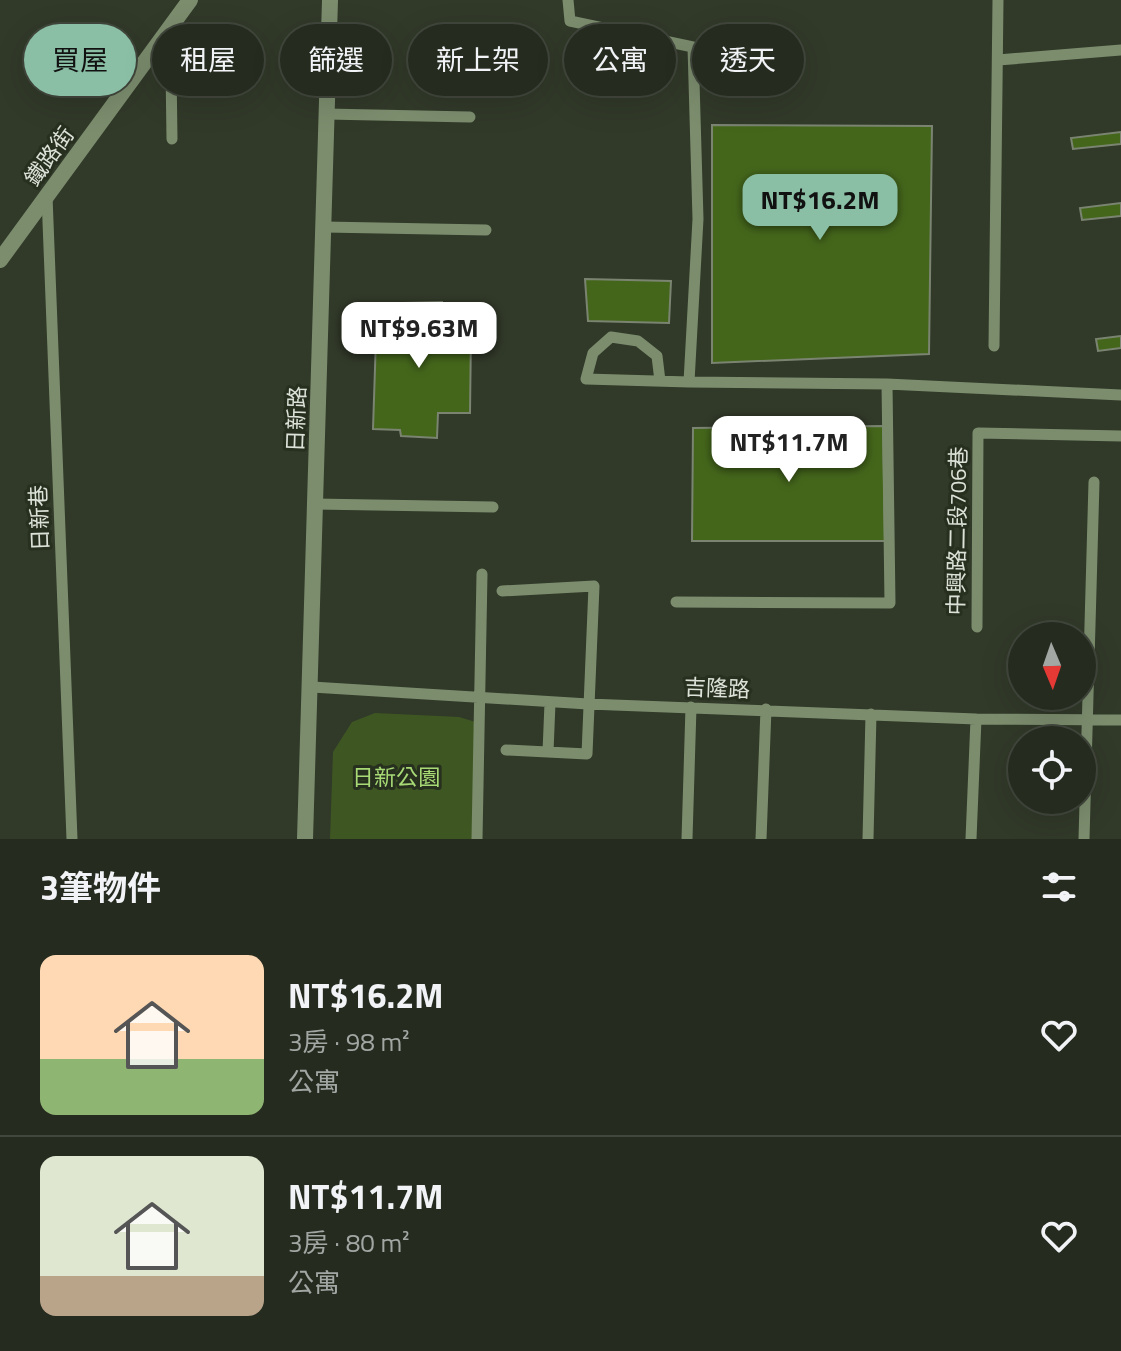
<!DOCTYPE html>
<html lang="zh-TW">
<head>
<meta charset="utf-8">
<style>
	:root { --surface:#252b1f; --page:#31372c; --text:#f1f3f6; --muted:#a3a7a4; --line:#42473d; --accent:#8abfa5 }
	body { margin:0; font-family:"Titillium Web","Noto Sans TC",sans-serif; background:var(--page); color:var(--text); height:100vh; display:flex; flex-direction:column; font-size:30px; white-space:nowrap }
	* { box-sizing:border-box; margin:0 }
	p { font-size:26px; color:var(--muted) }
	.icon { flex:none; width:44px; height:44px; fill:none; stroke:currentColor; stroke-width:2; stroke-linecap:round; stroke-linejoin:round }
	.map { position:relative; height:839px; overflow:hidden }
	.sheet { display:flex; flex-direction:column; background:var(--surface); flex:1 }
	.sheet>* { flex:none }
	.top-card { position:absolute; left:24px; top:24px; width:1074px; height:72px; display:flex; gap:16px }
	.needle { width:52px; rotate:178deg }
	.controls { position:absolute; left:1008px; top:622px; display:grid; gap:16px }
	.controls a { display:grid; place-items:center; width:88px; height:88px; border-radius:50%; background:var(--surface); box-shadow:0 8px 32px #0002,0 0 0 2px var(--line); font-size:40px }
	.price { position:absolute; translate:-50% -68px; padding:0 18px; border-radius:16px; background:#fff; color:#222; font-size:26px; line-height:52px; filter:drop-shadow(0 2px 4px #0008) }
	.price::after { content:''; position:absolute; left:50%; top:48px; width:24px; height:18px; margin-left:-12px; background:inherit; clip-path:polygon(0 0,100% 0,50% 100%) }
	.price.active { background:var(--accent); color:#111 }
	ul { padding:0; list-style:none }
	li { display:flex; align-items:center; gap:24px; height:200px; padding:0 40px }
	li+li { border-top:2px solid var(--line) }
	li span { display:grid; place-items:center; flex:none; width:224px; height:160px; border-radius:16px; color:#555 }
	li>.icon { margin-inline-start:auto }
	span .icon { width:96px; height:96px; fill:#fffc; stroke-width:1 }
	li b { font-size:34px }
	h2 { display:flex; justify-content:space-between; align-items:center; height:96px; padding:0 40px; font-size:34px }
	.chip { padding:0 28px; border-radius:36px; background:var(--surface); box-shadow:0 8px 32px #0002,0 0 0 2px var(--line); font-size:28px; line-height:72px }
	.chip.active { background:var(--accent); color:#111 }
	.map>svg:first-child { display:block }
	.green { fill:#3e5722 }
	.building { fill:#44661b; stroke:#7a8471; stroke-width:2 }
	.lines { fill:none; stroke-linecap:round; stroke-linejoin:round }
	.service { stroke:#7c8d6e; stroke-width:11 }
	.minor { stroke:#7c8d6e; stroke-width:16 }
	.labels { text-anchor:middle; stroke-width:6; stroke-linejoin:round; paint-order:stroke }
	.street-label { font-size:22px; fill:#dce2d8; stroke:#272f1f }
	.park-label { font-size:22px; fill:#a7d975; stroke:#272f1f }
</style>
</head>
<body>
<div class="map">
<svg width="1121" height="839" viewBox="0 0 1121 839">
	<rect width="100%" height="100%" fill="#313929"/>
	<path class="green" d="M375,713L459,717L479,723L475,839H330L333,752L352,722Z"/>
	<path class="building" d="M712,125L932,126L929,354L712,363Z
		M1121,132V144L1073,149L1071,138Z
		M1121,203V216L1082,220L1080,208Z
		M585,279L671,281L669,323L588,321Z
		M442,302L443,332H471L470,413H438L437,438L401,436L400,430L373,429L377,308H405L404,303Z
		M1121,336V348L1098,351L1096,339Z
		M883,426L885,541H692L693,428Z"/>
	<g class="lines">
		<path class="service" d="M568,0L570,21L693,47L698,219L689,382
			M159,42L171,68L172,139
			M998,60L1121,50
			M326,114L470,117
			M47,196L72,839
			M325,227L486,230
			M994,346L998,0
			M660,381L657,356L638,341L611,337L593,353L586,379L689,382L887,384L1121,395
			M315,504L493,507
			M502,591L594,586L587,754L506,750
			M676,602L890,603L887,384
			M977,627L978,433L1121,436
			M312,687L588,704L976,719L1121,720
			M548,752L550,703
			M477,839L482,574
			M687,839L691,707
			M761,839L766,709
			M868,839L871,714
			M971,839L976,719
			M1084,839L1094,482"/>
		<path class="minor" d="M0,260L190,0
			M305,839L330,0"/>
	</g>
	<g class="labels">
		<g class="street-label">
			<text transform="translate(49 156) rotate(-54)" y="8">鐵路街</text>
			<text transform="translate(296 419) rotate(-88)" y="8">日新路</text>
			<text transform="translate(39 518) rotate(-92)" y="8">日新巷</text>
			<text transform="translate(957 531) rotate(-89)" y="8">中興路二段706巷</text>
			<text transform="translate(717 688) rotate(2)" y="8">吉隆路</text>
		</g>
		<g class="park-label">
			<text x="396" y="785">日新公園</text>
		</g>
	</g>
</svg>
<div class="controls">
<a><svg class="needle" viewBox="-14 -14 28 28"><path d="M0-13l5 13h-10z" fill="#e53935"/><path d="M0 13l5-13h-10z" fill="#a3a7a4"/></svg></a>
<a><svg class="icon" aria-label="locate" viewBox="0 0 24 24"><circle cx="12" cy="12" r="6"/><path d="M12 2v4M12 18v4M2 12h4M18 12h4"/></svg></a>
</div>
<b class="price active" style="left:820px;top:242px">NT$16.2M</b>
<b class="price" style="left:419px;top:370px">NT$9.63M</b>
<b class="price" style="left:789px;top:484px">NT$11.7M</b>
<div class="top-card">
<a class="chip active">買屋</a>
<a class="chip">租屋</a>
<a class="chip">篩選</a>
<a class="chip">新上架</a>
<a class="chip">公寓</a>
<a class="chip">透天</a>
</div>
</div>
<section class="sheet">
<h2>3筆物件<svg class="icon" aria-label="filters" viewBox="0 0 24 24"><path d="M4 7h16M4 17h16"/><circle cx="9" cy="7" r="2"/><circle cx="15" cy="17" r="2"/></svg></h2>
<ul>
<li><span style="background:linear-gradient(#ffd9b3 65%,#8fb573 0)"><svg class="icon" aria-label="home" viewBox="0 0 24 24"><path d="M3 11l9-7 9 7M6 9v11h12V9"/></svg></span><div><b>NT$16.2M</b><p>3房 · 98 m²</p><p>公寓</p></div><svg class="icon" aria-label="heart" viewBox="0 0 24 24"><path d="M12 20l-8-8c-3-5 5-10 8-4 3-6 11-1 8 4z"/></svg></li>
<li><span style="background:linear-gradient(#dfe7d0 75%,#b9a48a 0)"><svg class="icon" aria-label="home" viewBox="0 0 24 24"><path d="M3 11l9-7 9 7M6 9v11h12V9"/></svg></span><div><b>NT$11.7M</b><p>3房 · 80 m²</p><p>公寓</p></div><svg class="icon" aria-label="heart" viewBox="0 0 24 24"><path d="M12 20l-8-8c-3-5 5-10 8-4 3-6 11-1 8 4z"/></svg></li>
</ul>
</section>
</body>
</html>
